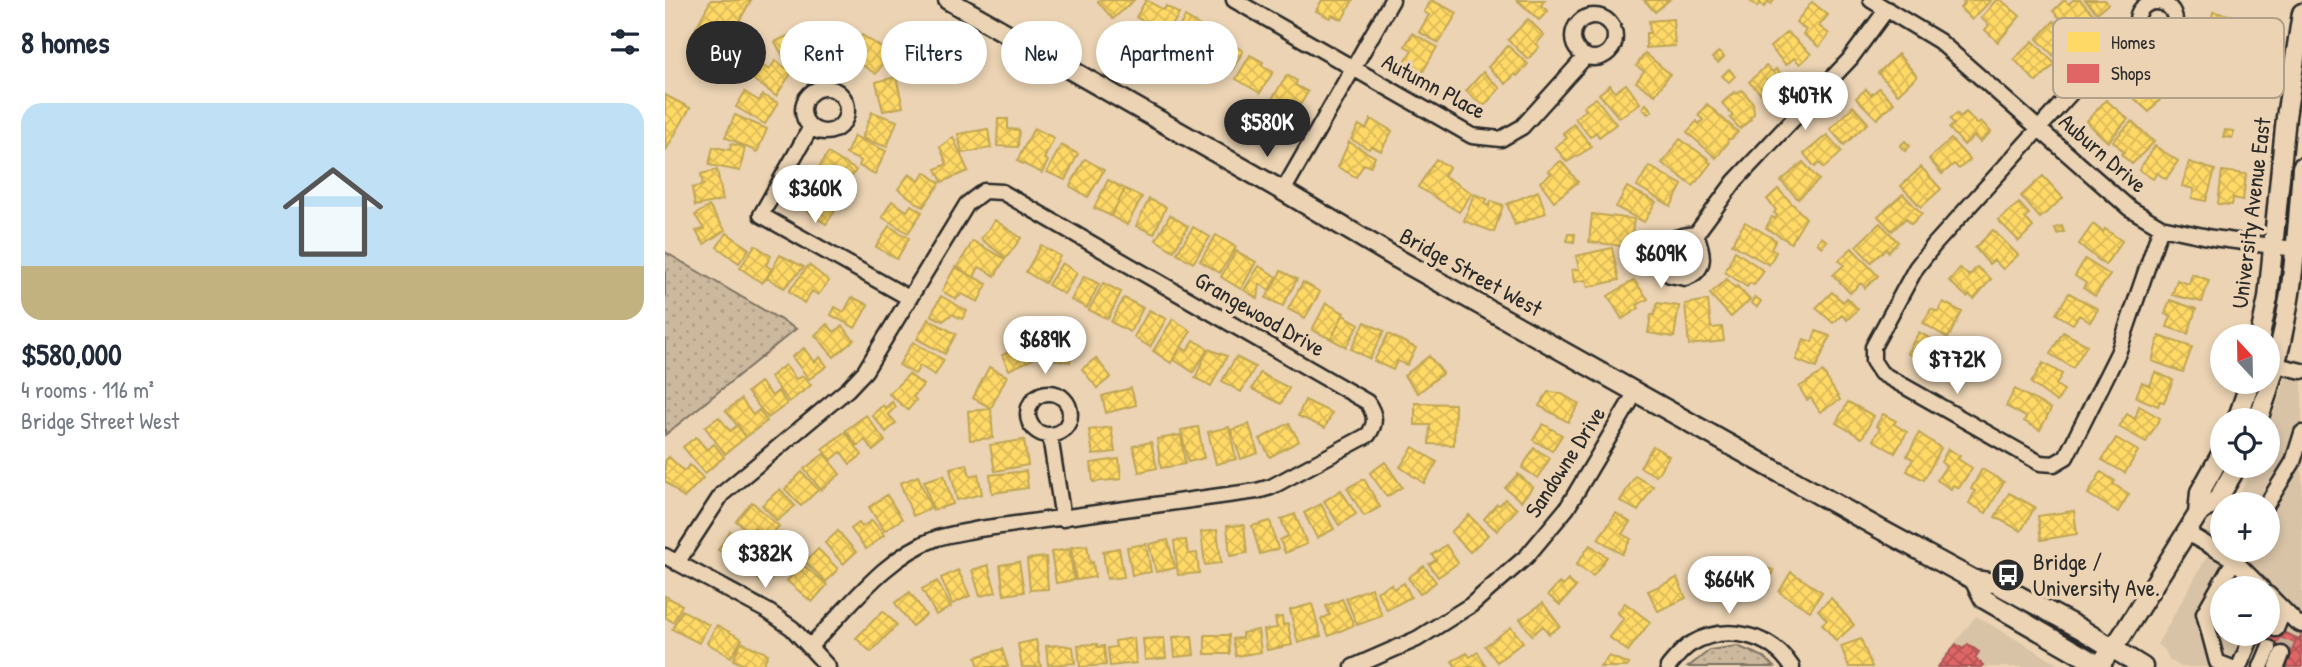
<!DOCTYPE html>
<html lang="en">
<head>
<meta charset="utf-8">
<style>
	:root { --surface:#fff; --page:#f6f6f7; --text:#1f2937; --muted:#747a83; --line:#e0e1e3; --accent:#2b2b2b }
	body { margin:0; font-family:"Patrick Hand",sans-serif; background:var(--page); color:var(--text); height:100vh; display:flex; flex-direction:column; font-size:26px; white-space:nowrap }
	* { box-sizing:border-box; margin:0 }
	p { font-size:23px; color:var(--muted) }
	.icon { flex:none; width:38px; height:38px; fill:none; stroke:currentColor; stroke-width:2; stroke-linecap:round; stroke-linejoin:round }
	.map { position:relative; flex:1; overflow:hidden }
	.panel { display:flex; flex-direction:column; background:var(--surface); width:665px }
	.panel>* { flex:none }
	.top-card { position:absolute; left:21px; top:21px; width:665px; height:63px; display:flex; gap:14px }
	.needle { width:46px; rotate:338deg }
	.controls { position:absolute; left:1545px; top:324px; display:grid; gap:14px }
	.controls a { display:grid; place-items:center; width:70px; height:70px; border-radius:50%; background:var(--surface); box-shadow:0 4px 10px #0003; font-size:35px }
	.price { position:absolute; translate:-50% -60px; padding:0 16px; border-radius:24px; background:#fff; color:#222; font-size:23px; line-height:46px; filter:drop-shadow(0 2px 4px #0008) }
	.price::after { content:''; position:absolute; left:50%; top:42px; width:21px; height:16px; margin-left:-10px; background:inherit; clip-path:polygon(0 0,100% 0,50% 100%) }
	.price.selected { background:var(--accent); color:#fff }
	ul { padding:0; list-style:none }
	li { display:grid; align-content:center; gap:14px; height:371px; padding:0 21px }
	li+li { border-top:2px solid var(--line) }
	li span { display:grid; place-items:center; height:217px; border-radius:21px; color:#555 }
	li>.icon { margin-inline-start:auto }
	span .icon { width:126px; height:126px; fill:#fffc; stroke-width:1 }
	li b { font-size:30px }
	h2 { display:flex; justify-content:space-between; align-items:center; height:84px; padding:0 21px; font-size:30px }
	.tag { padding:0 24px; border-radius:32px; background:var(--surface); box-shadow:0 4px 10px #0003; font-size:24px; line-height:63px }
	.tag.selected { background:var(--accent); color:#fff }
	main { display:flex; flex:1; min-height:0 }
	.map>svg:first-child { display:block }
	.built { fill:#d8c3a6; fill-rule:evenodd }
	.grass { fill:url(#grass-dots); stroke:#7c7264; stroke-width:2 }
	.homes { fill:url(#homes-cross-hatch); stroke:#bfa554; stroke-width:2 }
	.shops { fill:url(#shops-cross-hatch); stroke:#aa5454; stroke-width:2 }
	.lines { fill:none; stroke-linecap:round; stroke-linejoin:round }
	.minor-tunnel { stroke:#c5b198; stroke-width:14; stroke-dasharray:14 7; stroke-linecap:butt }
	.minor-casing { stroke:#2b2b2b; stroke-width:19 }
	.major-casing { stroke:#2b2b2b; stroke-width:23 }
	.minor { stroke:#ebd3b3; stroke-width:14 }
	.major { stroke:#ebd3b3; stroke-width:18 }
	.labels { text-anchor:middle; stroke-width:7; stroke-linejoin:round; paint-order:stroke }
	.street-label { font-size:23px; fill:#2b2b2b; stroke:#ebd3b3 }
	.poi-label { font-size:23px; fill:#2b2b2b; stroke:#ebd3b3; text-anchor:start }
	.key { fill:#ebd3b3; stroke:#b1a18a; stroke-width:2 }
	.key-label { font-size:19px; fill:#2b2b2b }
</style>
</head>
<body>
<main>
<section class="panel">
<h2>8 homes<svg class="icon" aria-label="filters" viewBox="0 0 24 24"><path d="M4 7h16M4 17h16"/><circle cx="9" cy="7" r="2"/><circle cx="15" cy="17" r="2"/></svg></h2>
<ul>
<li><span style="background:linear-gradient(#bfe0f5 75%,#c2b280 0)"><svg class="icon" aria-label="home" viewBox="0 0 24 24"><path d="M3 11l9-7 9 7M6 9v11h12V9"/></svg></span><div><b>$580,000</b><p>4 rooms · 116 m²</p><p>Bridge Street West</p></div></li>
</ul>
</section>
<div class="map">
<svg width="1637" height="667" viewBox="0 0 1637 667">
	<defs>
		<pattern id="grass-dots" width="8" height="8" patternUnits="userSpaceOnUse" patternTransform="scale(1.75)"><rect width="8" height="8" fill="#ccb89d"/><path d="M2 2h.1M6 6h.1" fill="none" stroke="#af9e87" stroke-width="1.8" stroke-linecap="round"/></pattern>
		<pattern id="homes-cross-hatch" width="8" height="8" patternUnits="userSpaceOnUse" patternTransform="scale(1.75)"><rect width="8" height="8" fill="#ffd966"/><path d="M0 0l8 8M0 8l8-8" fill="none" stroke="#dbba59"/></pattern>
		<pattern id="shops-cross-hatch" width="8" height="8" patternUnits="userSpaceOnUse" patternTransform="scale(1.75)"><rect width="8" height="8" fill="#e06666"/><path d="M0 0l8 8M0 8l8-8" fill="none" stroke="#b65454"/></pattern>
	</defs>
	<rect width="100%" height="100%" fill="#ebd3b3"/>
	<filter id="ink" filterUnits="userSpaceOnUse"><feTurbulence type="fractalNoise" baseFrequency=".0143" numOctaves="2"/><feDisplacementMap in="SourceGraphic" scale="14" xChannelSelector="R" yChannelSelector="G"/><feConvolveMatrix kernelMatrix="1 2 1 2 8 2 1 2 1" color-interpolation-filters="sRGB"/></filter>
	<g filter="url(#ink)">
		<path class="built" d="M1628,358L1637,360V667H1516L1504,659L1500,650L1492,645L1557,530L1558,550H1603V504H1570L1588,466H1603V430ZM1558,588H1603V634H1558Z
			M1311,616L1391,663L1392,667H1271Z"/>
		<path class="grass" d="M0,252L131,329L0,435Z
			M1072,646L1099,657L1109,667H1023L1045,650Z"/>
		<path class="homes" d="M46,0H86L56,54L26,37Z
			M435,0H469L448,19L433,2Z
			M481,0L499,10L501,6L514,14L502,34L471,17Z
			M657,0H688L677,20L667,15L665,18L651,11Z
			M766,0L792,13L774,43L754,32L764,15L759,12Z
			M852,0H880L876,5L883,11L874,20Z
			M979,0H1004L990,12Z
			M1084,0H1109L1106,4L1103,2L1099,7L1095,3L1092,7Z
			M1297,0H1326L1307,20L1295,8L1300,3Z
			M1331,0H1336L1355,16L1333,42L1320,30L1324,25L1316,18Z
			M1399,0L1404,4L1408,0H1415L1431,17L1411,35L1388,11Z
			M1420,0H1440L1443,4L1432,13Z
			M1147,2L1163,15L1154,26L1164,34L1154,47L1138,34L1141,30L1131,22Z
			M1548,12L1575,17L1572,44L1545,39Z
			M520,17L544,31L529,56L506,42Z
			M863,19L879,35L871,44L874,47L863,59L843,40Z
			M1008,19L1010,46L981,48V33H985L984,21Z
			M1389,21L1410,41L1392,59L1372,39Z
			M173,28V37H182V60H152L151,29Z
			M134,30L149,60L127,72L110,42Z
			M1122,32L1146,54L1135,64L1129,58L1121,65L1105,47Z
			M747,33L772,47L756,75L738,65L747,50L740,46Z
			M551,34L578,51L566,72L538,55Z
			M197,35L225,53L211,74L183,56Z
			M1368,41L1390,64L1371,82L1349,59Z
			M843,46L863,64L852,76L850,74L841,84L823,67Z
			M1053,52L1059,57L1053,63L1047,58Z
			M980,53L1005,74L990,95L971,82L979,71L971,66Z
			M1233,54L1252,76L1233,94L1213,73Z
			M585,55L598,62L596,65L608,72L595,93L571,79Z
			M110,61L127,72L111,96L86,78L96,64L104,70Z
			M1101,66L1108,72L1111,69L1122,80L1100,98L1084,82Z
			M1476,68L1502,92L1484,112L1458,88Z
			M1064,69L1070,76L1064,82L1057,76Z
			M818,72L835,88L818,107L801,91Z
			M622,75L632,81L630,85L643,92L630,113L607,99Z
			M231,77L238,107L218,111L211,82Z
			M961,84L975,103L954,118L934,94L945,85L950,92Z
			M1214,88L1229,103L1212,119L1191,98L1201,89L1206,95Z
			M1077,90L1088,103L1089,114L1085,117L1086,119L1075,129L1065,118L1068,116L1057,103L1069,92L1071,94Z
			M80,92L94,101L98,95L113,103L100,124L71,107Z
			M0,95L25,108L0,152Z
			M931,98L951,124L934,137L931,132L925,137L910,118L921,110L918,107Z
			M1441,100L1463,119L1443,142L1421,122Z
			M981,104L987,111L983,114L977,108Z
			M1042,104L1073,132L1066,139H1063L1062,144L1051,158L1022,132L1032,121L1034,124L1038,120L1033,115Z
			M1188,106L1203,123L1179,145L1165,129Z
			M207,112L232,121L222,147L197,138Z
			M1301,112L1312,124L1316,121L1326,132L1315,142L1309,136L1299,145L1284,128L1289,124L1285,119L1292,113L1295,117Z
			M70,115L102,129L92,152L60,137Z
			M333,119H343V129L354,130L353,147L332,146Z
			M706,119L727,131L716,151L706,146L704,149L686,139L694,125L701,129Z
			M1467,121L1489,142L1467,164L1456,154L1459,152L1448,141Z
			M909,124L927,147L902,162L890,147L902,138L898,133Z
			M369,128L389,138L379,159L383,161L377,173L352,161Z
			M323,129L326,148L297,153L293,134Z
			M1560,130L1569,131L1567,138L1558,137Z
			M1162,135L1177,152L1159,168L1154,163L1150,167L1139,154Z
			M189,136L221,151L210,174L194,166L196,161L181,154Z
			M288,137L303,171L277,182L271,169L282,164L275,147Z
			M1015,139L1044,159L1043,161L1046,163L1028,186L997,163Z
			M1286,139L1305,160L1294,169L1289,164L1277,174L1264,159Z
			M1240,141L1245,146L1240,151L1235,146Z
			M684,142L710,157L705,167L699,164L691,177L673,167Z
			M66,144L80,147L75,171L44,165L48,147L65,150Z
			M396,145L413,154L400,180L382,172Z
			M1490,146L1513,161L1501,179L1492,173L1488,179L1474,170Z
			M163,153L191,170L180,186L170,179L162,186L148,177Z
			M420,159L439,170L423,197L405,186Z
			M771,159L784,167L779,176L807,193L794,212L753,187Z
			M896,161L913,182L889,201L875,182L886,174L883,171Z
			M1138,162L1154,180L1133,199L1116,181Z
			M1524,162L1550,170L1541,201L1527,198L1529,189L1517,186Z
			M984,166L1017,185L1006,206L972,186Z
			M1256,167L1276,189L1256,207L1236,186Z
			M52,170L58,200L30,206L27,188L38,185L36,174Z
			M1557,171L1581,174L1578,200L1568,198L1567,205L1553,204Z
			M260,172L275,183L258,207L233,189L244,174L254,181Z
			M1378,176L1398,198L1375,218L1356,196Z
			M143,180L176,202L161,224L129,202Z
			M443,180L460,189L446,216L429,208Z
			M962,187L991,202L979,222L951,207Z
			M460,189L477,197L462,225L446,216Z
			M1113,189L1141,218L1126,243L1101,228L1107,217L1110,219L1112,215L1109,213L1111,210L1102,199Z
			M873,191L881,213L850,225L842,204Z
			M809,194L822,199L820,204L824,206L826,201L838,205L829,232L799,221Z
			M1238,194L1257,214L1246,224L1241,218L1227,231L1213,216Z
			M484,199L501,207L489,234L471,226Z
			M227,201L242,211L246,205L257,212L243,233L217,217Z
			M1354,203L1364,214L1360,218L1368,227L1354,241L1333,220Z
			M44,206L60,230L39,244L31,231L39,229L30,215Z
			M927,214L969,219L965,247L924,242Z
			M505,215L523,226L509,251L491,240Z
			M330,220L356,238L341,258L316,239Z
			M1080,222L1111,240L1106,249L1111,252L1104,265L1067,244Z
			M1215,223L1233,242L1223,252L1221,249L1206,262L1191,246Z
			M1428,224L1438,232L1440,229L1457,241L1440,265L1414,244Z
			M224,226L244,238L232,259L211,247Z
			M1397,226L1399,232L1392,234L1390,228Z
			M528,227L545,237L528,263L512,253Z
			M1328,230L1353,255L1338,269L1329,260L1324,264L1310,248Z
			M62,233L84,249L74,263L52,247Z
			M903,234H910L909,242L902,241Z
			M551,235L571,247L555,273L535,261Z
			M1156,237L1162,241L1157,247L1152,243Z
			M308,241L340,259L330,276L314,267L309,277L292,267Z
			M90,245L106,256L101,265L106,269L102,278L97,283L75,268Z
			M376,245L395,256L380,283L361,272Z
			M947,248L954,280L923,287L921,280L909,282L907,270L914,269L911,256Z
			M1187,248L1213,276L1200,288L1196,283L1185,293L1168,275L1179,265L1174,260Z
			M571,251L591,262L576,289L556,277Z
			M1070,251L1099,271L1089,285L1085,283L1082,287L1060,272Z
			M115,255L139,267L119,288L102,278Z
			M1420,259L1445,275L1430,296L1418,288L1421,283L1410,276Z
			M397,263L412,273L399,294L383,285Z
			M144,265L164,281L153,295L147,291L139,303L124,291Z
			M594,266L612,277L604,290L595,284L593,299L579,290Z
			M290,267L322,284L313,302L297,294L291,299L277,291Z
			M1312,267L1326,279L1309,299L1304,295L1302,297L1284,281L1295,268L1304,276Z
			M616,271L632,279L618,306L601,298Z
			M1527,274L1544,280L1537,302L1507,295L1512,280L1524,284Z
			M419,276L434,284L422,308L406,300Z
			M1062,279L1070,288L1072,286L1085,300L1066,317L1045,294Z
			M969,280L983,299L972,305L974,308L957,319L943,296Z
			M638,282L655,292L640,318L623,309Z
			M438,283L456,292L443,319L424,310Z
			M1167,292L1178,302L1182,298L1193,309L1182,320L1177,315L1168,323L1151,308Z
			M1404,293L1433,309L1425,322L1414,315L1408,324L1391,314Z
			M276,296L302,311L297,319L287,314L278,321L266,315Z
			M187,297L203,305L190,328L166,315L170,307L179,312Z
			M1090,297L1096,301L1092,307L1086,303Z
			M459,298L478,308L465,332L446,322Z
			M1043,300L1046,328L1057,327L1059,341L1024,345L1020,304Z
			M1505,300L1531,309L1523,334L1502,327L1506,316L1500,314Z
			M1278,302L1297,312L1283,338L1258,323L1266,309L1273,312Z
			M661,303L679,313L666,339L647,330Z
			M992,303L1014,306L1009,337L983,333L986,315H989Z
			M484,310L501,319L485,347L469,337Z
			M678,315L694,324L681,347L666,339Z
			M263,319L291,334L280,354L252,339Z
			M508,319L526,331L506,363L488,351Z
			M700,322L719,331L705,359L686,349Z
			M162,324L169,332L177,326L189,340L169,357L150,335Z
			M1151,331L1165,336L1151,368L1131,360L1139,339L1147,342Z
			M1254,332L1291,353L1279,374L1242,353Z
			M1398,332L1422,345L1408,368L1385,354Z
			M723,334L751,348L742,365L732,361L728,370L709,361Z
			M383,335L408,339L405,362L379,358Z
			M1494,336L1527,347L1518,372L1487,361Z
			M529,340L543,349L528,372L508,359L516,347L522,351Z
			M248,342L279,360L270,375L255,366L250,374L234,365Z
			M361,344L368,359L344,370L337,355Z
			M139,348L149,362L155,357L162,366L144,379L127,357Z
			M543,349L562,356L546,386L530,378Z
			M764,356L778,373L753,393L739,376Z
			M571,357L590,367L576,392L557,381Z
			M431,358L446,377L432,388L417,369Z
			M1378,363L1397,374L1391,385L1399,390L1392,402L1366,383Z
			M120,365L131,379L138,376L146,385L124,402L105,377Z
			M324,367L342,376L326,408L308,398Z
			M1158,372L1175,400L1155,412L1146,398L1142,400L1134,387Z
			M1490,372L1508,380L1499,402L1495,401L1493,406L1471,397L1477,382L1485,386Z
			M595,373L624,388L616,404L587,389Z
			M244,374L258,385L248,397L251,400L243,410L224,394Z
			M95,382L107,396L113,391L122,404L103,418L82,392Z
			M466,388L471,405L441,413L437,396Z
			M1350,389L1386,409L1375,430L1359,421L1361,417L1341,406Z
			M883,392L895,393L914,404L903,422L874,406Z
			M76,399L88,415L94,410L102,421L81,437L61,411Z
			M640,400L667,413L660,428L633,416Z
			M227,402L231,407L223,414L231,423L221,432L207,415L218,405L220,408Z
			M1183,402L1209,416L1197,438L1171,423Z
			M750,403L790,404L789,445L764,444L765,425H750Z
			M1474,406L1495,418L1481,442L1454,427L1462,414L1470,419Z
			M326,409L328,438L305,440L303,411Z
			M1218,414L1231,421L1229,424L1242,432L1230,453L1208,440L1215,428L1211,426Z
			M201,415L220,441L208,451L200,440L192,446L181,430Z
			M54,417L65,431L73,425L81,437L60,454L40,427Z
			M624,423L634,441L605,457L595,439Z
			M584,424L593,453L576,459L566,430Z
			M878,424L897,435L887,451L868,440Z
			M446,427L450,452L428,455L424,430Z
			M533,427L539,458L523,462L516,430Z
			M564,427L571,459L551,464L543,432Z
			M180,432L197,455L185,464L176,452L166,460L157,449Z
			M1254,433L1276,448L1259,480L1242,471L1248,459L1242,456Z
			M516,435L520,464L496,468L492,439Z
			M31,437L42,450L49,444L59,457L40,473L18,447Z
			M1451,438L1473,451L1460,473L1437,460Z
			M359,440L363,465L330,471L325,445Z
			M486,442L492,468L474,472L468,446Z
			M988,446L1004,456L991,476L975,467Z
			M748,447L772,462L759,483L735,467Z
			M869,448L885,458L873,478L857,468Z
			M1283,449L1295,456L1293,459L1307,468L1294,488L1288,485L1286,489L1272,480L1281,466L1276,462Z
			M159,454L175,474L156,490L139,469Z
			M4,457L19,471L25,465L38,478L19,498L0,481V461Z
			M454,459L456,479L428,482L426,463Z
			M720,462L737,487L722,497L705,473Z
			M302,464L305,476L313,474L317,494L292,500L285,468Z
			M1317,469L1339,482L1321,513L1304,503L1310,491L1306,489Z
			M361,471L363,488L327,493L325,475Z
			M137,472L153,490L136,506L120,489Z
			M1436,472L1450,481L1448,484L1464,494L1453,512L1423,494Z
			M853,474L868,487L856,501L840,488Z
			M279,475L288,504L268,510L259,481Z
			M253,476L266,508L248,516L235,483Z
			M970,476L988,486L973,511L955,501Z
			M699,479L715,507L699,516L682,488Z
			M115,489L130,506L112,521L97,505Z
			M676,490L691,514L674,525L659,501Z
			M1344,493L1370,507L1356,531L1330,517Z
			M222,495L237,519L219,531L204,507Z
			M840,499L852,509L832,531L819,519L832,504L835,505Z
			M87,502L114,526L103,539L90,528L85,533L71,521Z
			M656,504L669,529L652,538L639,513Z
			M1409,511L1412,534L1376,540L1373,516Z
			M951,513L965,522L957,534L966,539L957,554L933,539Z
			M630,514L642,544L620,553L615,540L623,536L616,519Z
			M804,515L823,535L805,552L786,532Z
			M207,520L219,535L201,549L186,529L194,523L197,527Z
			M605,521L613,549L595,554L587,526Z
			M579,525L582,553L565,556L562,526Z
			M552,530L556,563L540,565L536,532Z
			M65,531L87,545L75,564L53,550Z
			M173,531L191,552L178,564L160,543Z
			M503,540L510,568L491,572L484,544Z
			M521,540L523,554L532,553L534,573L513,575L509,541Z
			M481,544L486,572L467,575L462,547Z
			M422,545L425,563L428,562L430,577L411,580L406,547Z
			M781,545L793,563L773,577L764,564L771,560L767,555Z
			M925,545L942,557L928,576L911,565Z
			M454,548L459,577L442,579L438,551Z
			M153,549L173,569L161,582L140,562Z
			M404,549L409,580L391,583L386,552Z
			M107,557L118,566L100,586L90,576Z
			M381,557L383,589L365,590L362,559Z
			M1075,561L1108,570L1103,590L1070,582Z
			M354,562L359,592L339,595L335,565Z
			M1059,562L1063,586L1036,591L1032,566Z
			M137,564L162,585L147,602L122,581Z
			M323,565L331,592L315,596L307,570Z
			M759,566L771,582L755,594L743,578Z
			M293,570L305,596L287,604L276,578Z
			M1126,572L1157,592L1145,611L1114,592Z
			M1012,578L1021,598L993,611L983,591Z
			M903,580L911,587L895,605L883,595L894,583L898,586Z
			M272,581L286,607L271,615L257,589Z
			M739,583L746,597L722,610L712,592L726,584L729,589Z
			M706,588L717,616L692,625L681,598Z
			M245,592L261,615L247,626L230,603Z
			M0,596L17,605L8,622L0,617Z
			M1166,598L1189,625L1171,641L1157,624L1162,620L1153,610Z
			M677,599L689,625L664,636L656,619L665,615L661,606Z
			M878,603L895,626L884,634L878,626L867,635L855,619Z
			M960,603L985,622L963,651L944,637L959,618L952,613Z
			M647,604L656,636L633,643L625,610Z
			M17,610L44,625L34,643L7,629Z
			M218,611L232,625L206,652L191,638Z
			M617,617L618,625L623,624L627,645L602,650L599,630L612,628L610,618Z
			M52,625L77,639L66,657L42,643Z
			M846,627L858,642L832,662L820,646Z
			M593,630L596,652L571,656L568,639L577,638V633Z
			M540,635H564L565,654H540Z
			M527,636L529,655L510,657L508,637Z
			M469,638L471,663L445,666L443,648L451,647L450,641Z
			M499,638L501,658L480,660L478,639Z
			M1196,639L1207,667H1184L1176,646Z
			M371,640L376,667H357L353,644Z
			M76,642L103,654L97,667H84L68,660Z
			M432,644L433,647L439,646L441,665L415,667L413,645Z
			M397,645L408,647L410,663L383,665L381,646Z
			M337,649L343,667H314L311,657Z
			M813,652L821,667H791L787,661L802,653L805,657Z
			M944,656L964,664L962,667H935Z"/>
		<path class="shops" d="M1603,626L1632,638L1624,657L1591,643L1595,634H1603Z
			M1636,636L1637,667H1623V659L1630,642Z
			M1291,644L1298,649L1303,644L1314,652L1310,658L1318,665L1316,667H1273Z"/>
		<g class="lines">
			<path class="minor-tunnel" d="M1617,654L1625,635"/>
			<defs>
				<path id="minor" d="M569,0L807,136L836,139L857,127L921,56
					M1206,0L1274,41L1464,208L1496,227L1548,238L1637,250
					M1472 21a19 19 0 1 1 38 0a19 19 0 1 1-38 0Z
					M908 37a21 21 0 1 1 42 0a21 21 0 1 1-42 0Z
					M1474,31L1452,42L1269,245L1251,268L1208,347V361L1216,373L1375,463L1389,464L1401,457L1453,353L1496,227
					M138 110a22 22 0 1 1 44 0a22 22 0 1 1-44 0Z
					M146,127L96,215L244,298
					M618,191L727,0
					M1031,234C1038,252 1043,270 1020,278L1005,275C978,248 1007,236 1031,234L1070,181L1185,59L1222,9
					M1611,365L1637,371
					M363 414a21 21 0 1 1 42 0a21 21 0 1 1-42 0Z
					M385,436L398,519
					M1602,504L1628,462L1637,433
					M1522,533L1569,560L1597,588
					M0,556L104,612L127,628L163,667
					M12,563L57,494L183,389L200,371L302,204L319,191L337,192L702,402C710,414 712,423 703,435L606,487L592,491L314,529C300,532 285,534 272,538C219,557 184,608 145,646
					M1603,594L1631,622L1637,625
					M1611,629L1619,610
					M688,667L752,639L806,605L862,556L902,508L971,392
					M1003,667C1010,659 1017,649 1026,644C1060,624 1105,633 1127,667
					M1565,667L1552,662L1539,613L1575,550
					M1574,667L1588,634
					M1596,667L1604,648
					M1612,667L1617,654"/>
				<path id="major" d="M283,0L618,191L733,259L1215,529L1309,580L1330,583L1416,629L1478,667
					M1595,336L1603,298L1621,117L1637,13
					M1572,420L1585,382
					M1593,420C1625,334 1631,257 1637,167
					M1533,514L1535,492L1558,451
					M1309,580L1319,599L1437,667
					M1433,667L1456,637L1533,514L1553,499L1572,466"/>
			</defs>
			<use href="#minor" class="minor-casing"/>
			<use href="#major" class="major-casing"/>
			<use href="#minor" class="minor"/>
			<use href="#major" class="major"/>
		</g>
	</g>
	<defs>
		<symbol id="bus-disc" viewBox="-11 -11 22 22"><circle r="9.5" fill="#2b2b2b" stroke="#ebd3b3"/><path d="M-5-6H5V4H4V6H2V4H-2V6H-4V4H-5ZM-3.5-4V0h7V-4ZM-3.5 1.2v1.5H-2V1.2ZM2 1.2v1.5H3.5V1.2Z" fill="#fff"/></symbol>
	</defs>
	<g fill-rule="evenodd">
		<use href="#bus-disc" x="1324" y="556" width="38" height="38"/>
	</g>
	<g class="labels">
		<g class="street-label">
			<text transform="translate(769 86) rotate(28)" y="8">Autumn Place</text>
			<text transform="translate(1438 153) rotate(41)" y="8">Auburn Drive</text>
			<text transform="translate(1586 213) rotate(-83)" y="8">University Avenue East</text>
			<text transform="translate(806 272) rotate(29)" y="8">Bridge Street West</text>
			<text transform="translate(595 314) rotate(30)" y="8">Grangewood Drive</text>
			<text transform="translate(900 462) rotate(-57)" y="8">Sandowne Drive</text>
		</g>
		<g class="poi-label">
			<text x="1368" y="570">Bridge /<tspan x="1368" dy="26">University Ave.</tspan></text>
		</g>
	</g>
	<rect x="1388" y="18" width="231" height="80" rx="10" class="key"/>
	<rect x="1402" y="32" width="32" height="20" fill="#ffd966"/>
	<rect x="1402" y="64" width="32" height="19" fill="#e06666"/>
	<g class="key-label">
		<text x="1446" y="49">Homes</text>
		<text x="1446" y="80">Shops</text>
	</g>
</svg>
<div class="controls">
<a><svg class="needle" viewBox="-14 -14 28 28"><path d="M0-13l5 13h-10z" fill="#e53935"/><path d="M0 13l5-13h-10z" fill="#747a83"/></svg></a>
<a><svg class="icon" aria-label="locate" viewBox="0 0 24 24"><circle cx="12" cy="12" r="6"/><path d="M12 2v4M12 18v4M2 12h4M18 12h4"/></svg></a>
<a>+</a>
<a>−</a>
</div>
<b class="price" style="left:1140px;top:132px">$407K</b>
<b class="price selected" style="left:602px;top:159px">$580K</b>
<b class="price" style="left:150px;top:225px">$360K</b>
<b class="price" style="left:996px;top:290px">$609K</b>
<b class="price" style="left:380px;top:376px">$689K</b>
<b class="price" style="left:1292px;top:396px">$772K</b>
<b class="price" style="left:100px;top:590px">$382K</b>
<b class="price" style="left:1064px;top:616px">$664K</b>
<div class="top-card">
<a class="tag selected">Buy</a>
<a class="tag">Rent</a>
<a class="tag">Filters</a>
<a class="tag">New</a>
<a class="tag">Apartment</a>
</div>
</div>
</main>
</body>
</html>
